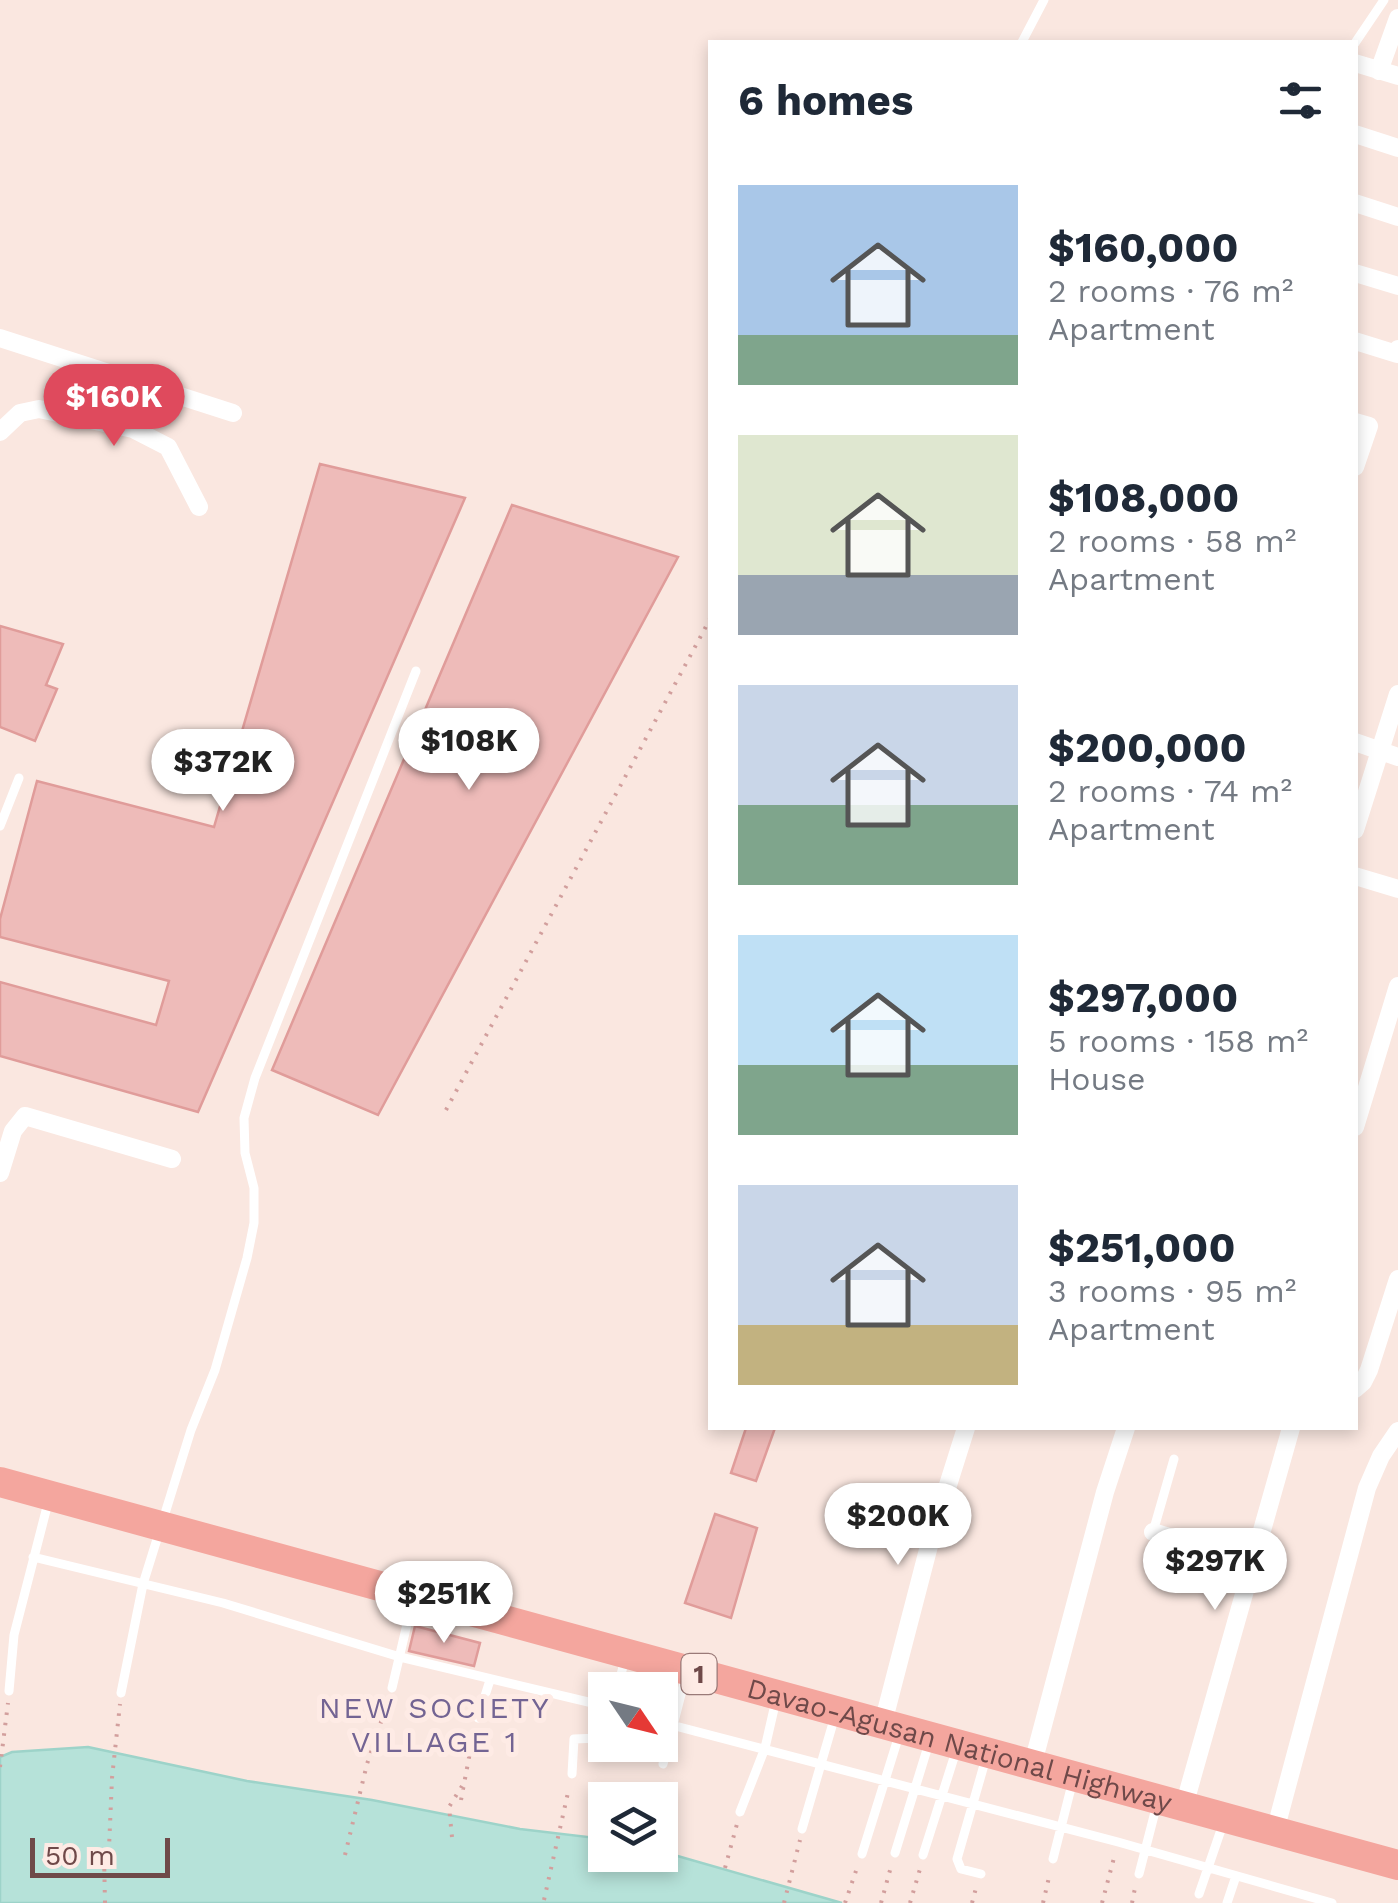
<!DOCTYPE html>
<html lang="en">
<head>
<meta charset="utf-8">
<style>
	:root { --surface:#fff; --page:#f2f2f3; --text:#1f2937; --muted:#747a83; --accent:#df4a5d }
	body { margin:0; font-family:"Work Sans",sans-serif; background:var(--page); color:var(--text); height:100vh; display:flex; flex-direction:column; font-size:38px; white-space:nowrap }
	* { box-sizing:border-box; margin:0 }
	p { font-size:32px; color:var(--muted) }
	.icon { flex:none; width:55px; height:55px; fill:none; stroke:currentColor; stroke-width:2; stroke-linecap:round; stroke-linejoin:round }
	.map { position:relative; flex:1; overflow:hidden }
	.details { position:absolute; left:708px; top:40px; width:650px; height:1390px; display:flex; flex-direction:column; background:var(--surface); border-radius:0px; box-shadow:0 5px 15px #0003 }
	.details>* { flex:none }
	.needle { width:65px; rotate:125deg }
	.controls { position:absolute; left:588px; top:1672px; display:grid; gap:20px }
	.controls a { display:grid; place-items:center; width:90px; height:90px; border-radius:0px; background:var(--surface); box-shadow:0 5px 15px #0003; font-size:50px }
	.scale { position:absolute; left:30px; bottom:25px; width:140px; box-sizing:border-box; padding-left:10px; border:5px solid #6f4949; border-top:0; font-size:28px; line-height:35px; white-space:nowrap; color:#6f4949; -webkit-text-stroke:8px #feebe5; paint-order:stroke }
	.price { position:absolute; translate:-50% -85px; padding:0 22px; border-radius:35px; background:#fff; color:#222; font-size:32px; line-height:65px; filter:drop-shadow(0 2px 5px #0008) }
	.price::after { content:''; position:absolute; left:50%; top:60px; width:30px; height:22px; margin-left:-15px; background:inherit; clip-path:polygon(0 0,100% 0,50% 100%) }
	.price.active { background:var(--accent); color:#fff }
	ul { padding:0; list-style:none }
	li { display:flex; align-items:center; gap:30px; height:250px; padding:0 30px }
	li span { display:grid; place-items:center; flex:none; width:280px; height:200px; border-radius:0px; color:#555 }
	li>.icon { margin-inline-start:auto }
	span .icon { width:120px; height:120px; fill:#fffc; stroke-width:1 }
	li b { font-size:42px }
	h2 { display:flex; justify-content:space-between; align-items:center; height:120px; padding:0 30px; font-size:42px }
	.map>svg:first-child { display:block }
	.water { fill:#b6e2d9; stroke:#9dd3c9; stroke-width:2.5 }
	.building { fill:#eebbb9; stroke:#e09c9a; stroke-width:2.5 }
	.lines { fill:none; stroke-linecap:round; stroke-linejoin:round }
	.path { stroke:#d29f9d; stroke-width:4; stroke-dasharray:2.5 8; stroke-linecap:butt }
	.service { stroke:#fff; stroke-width:9 }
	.minor { stroke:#fff; stroke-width:18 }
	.trunk { stroke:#f4a69e; stroke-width:30 }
	.labels { text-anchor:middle; stroke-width:10; stroke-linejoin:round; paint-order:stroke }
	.shield { fill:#feebe5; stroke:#9a7a78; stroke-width:2.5 }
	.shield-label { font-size:25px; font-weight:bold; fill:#6f4949 }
	.street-label { font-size:28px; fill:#6f4949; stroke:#feebe5 }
	.neighbourhood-label { font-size:30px; letter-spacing:2.5px; fill:#736493; stroke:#feebe5 }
</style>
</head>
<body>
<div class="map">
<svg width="1398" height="1903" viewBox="0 0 1398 1903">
	<rect width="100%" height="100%" fill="#fae7e0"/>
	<path class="water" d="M88,1747L247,1781L372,1800L520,1829L605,1839V1855H660V1851L842,1903H0V1757L12,1752Z"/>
	<path class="building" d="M320,464L465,498L198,1112L0,1056V982L156,1025L169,981L0,937V919L37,781L214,827Z
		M512,505L678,557L378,1115L272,1070Z
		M0,626L63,644L46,685L57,689L35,741L0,727Z
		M746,1428H775L756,1481L731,1473Z
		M715,1514L757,1528L731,1618L685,1603Z
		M415,1626L480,1643L474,1666L409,1651Z"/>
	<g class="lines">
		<path class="path" d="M446,1110L710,619
			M0,1767L8,1703
			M461,1800L474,1731
			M452,1837L449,1807L462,1786
			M345,1855L367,1764L388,1701
			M725,1868L737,1824
			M544,1900L569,1788
			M105,1903L104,1856L109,1848L112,1778L120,1704
			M784,1903L800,1840
			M845,1903L858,1865
			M881,1903L892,1863
			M910,1903L920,1869
			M972,1903L976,1888
			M1043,1903L1050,1873
			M1102,1903L1115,1854
			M1132,1903L1135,1888"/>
		<path class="service" d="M1022,42L1044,0
			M1355,43L1384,0
			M0,826L19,778
			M1153,1532L1174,1459
			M33,1557L223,1603L400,1657L605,1706
			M392,1688L412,1603
			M617,1690L625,1659
			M9,1691L14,1635L49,1499
			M121,1693L143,1584L191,1430L215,1370L247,1258L254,1223V1188L245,1153L244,1118L255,1078L416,671
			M478,1718L490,1680
			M660,1722L1118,1842L1332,1903
			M663,1764L686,1675
			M572,1774L574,1739L600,1738L605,1731
			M740,1812L765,1748L776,1700
			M802,1829L835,1716
			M895,1853L929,1743
			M862,1854L900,1732
			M923,1855L957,1748
			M1053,1859L1072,1784
			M981,1874L961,1869L957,1859L986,1758
			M1139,1874L1157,1804
			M1199,1894L1224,1821
			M1227,1903L1236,1876"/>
		<path class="minor" d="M1355,63L1398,76
			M1379,71L1398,18
			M1355,134L1398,148
			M1355,203L1398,217
			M1355,273L1398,286
			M0,338L233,413
			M1355,341L1397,354L1398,349
			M1355,422L1369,426L1355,467
			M0,432L20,413L39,409L133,429L168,447L199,507
			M1355,742L1398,757
			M1355,830L1398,694
			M1355,876L1398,889
			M1355,1127L1398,986
			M0,1173L13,1131L25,1116L172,1159
			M1355,1389L1363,1382L1369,1370L1398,1279
			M1153,1532L1254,1563
			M883,1723L930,1542L966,1428
			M1033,1763L1105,1492L1126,1428
			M1184,1806L1291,1428
			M1275,1831L1367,1488L1381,1456L1398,1431"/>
		<path class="trunk" id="s1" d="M0,1482L1398,1865"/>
	</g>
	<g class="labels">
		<rect class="shield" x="681.5" y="1654" width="35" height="40" rx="8"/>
		<g class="shield-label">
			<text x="699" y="1683">1</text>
		</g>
		<g class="street-label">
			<text dy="10" stroke="none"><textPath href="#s1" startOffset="995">Davao-Agusan National Highway</textPath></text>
		</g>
		<g class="neighbourhood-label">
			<text x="435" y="1718">NEW SOCIETY<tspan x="435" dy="34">VILLAGE 1</tspan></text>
		</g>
	</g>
</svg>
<div class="controls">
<a><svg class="needle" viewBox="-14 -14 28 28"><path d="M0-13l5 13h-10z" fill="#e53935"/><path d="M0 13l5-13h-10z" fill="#747a83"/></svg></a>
<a><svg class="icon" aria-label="layers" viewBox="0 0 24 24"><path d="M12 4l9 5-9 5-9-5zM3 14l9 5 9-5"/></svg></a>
</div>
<div class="scale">50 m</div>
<b class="price active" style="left:114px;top:449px">$160K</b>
<b class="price" style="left:469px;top:793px">$108K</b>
<b class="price" style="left:223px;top:814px">$372K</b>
<b class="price" style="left:898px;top:1568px">$200K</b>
<b class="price" style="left:1215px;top:1613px">$297K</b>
<b class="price" style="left:444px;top:1646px">$251K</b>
<section class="details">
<h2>6 homes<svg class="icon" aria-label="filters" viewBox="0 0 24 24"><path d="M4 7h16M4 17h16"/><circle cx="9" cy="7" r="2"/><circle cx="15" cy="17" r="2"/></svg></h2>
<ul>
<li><span style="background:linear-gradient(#a9c7e8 75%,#7fa58c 0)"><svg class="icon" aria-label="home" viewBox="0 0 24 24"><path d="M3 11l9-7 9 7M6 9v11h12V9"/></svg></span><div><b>$160,000</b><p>2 rooms · 76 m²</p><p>Apartment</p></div></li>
<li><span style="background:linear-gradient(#dfe7d0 70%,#9aa5b1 0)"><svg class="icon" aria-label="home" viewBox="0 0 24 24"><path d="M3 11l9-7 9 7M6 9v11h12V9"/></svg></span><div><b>$108,000</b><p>2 rooms · 58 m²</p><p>Apartment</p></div></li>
<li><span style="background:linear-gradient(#c9d6e8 60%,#7fa58c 0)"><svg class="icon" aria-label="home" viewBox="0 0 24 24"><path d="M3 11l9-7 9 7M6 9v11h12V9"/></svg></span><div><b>$200,000</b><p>2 rooms · 74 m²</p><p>Apartment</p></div></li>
<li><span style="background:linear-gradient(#bfe0f5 65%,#7fa58c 0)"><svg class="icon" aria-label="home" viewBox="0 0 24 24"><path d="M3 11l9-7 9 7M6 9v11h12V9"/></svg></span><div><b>$297,000</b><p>5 rooms · 158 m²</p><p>House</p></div></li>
<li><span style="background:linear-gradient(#c9d6e8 70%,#c2b280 0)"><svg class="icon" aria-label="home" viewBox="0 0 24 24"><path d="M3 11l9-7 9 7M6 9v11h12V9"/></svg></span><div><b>$251,000</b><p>3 rooms · 95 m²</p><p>Apartment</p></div></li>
</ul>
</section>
</div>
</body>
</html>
